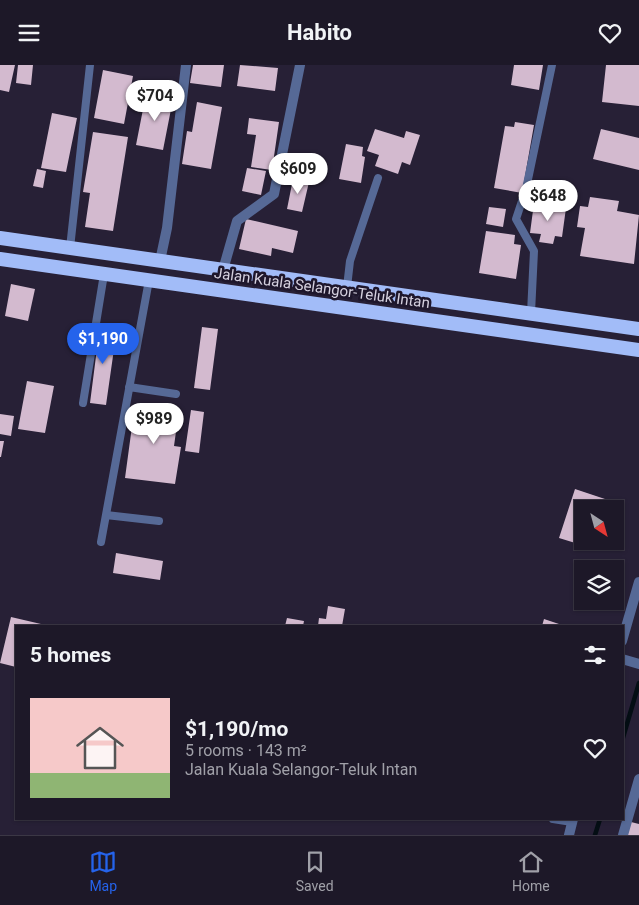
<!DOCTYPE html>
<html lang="en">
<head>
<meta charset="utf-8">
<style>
	:root { --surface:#1d1828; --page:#252130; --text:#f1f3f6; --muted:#a0a0a8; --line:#3b3745; --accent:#2563eb }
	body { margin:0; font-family:Roboto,sans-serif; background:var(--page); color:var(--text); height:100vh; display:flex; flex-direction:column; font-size:19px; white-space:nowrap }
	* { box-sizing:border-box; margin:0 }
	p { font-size:16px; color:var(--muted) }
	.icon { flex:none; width:28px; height:28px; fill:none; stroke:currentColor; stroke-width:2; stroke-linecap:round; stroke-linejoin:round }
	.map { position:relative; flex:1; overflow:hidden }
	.sheet { position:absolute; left:15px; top:560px; width:609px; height:195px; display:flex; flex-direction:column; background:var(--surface); border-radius:0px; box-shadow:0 1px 4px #0004,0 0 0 1px var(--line) }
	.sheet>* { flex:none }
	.needle { width:32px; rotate:144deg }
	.tools { position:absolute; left:574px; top:435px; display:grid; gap:10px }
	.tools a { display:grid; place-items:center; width:50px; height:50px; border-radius:0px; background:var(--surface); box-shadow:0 1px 4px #0004,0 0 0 1px var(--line); font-size:25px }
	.price { position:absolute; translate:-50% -42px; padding:0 11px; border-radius:18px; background:#fff; color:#222; font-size:16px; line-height:32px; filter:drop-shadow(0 1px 2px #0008) }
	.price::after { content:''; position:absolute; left:50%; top:30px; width:15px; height:11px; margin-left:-8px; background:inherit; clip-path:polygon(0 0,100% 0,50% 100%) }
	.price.selected { background:var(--accent); color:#fff }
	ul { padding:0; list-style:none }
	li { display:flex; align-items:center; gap:15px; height:125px; padding:0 15px }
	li+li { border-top:1px solid var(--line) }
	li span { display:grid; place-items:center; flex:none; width:140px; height:100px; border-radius:0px; color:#555 }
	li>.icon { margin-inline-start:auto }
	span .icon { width:60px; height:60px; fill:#fffc; stroke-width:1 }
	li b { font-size:21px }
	h2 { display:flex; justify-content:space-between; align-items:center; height:60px; padding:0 15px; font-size:21px }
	header { display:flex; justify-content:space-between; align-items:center; height:65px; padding:0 15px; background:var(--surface); font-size:22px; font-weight:700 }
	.menu { display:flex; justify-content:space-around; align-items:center; height:70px; border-top:1px solid var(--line); background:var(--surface); font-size:14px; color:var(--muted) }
	.menu a { display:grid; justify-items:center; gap:2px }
	.menu .selected { color:var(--accent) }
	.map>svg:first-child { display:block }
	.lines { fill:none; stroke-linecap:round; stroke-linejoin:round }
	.stream { stroke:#040e14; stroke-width:4.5 }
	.building { fill:#d3bacf }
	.service { stroke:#566996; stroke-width:8 }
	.minor { stroke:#566996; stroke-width:10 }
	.trunk { stroke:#a2bcf8; stroke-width:14 }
	.labels { text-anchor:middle; stroke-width:5; stroke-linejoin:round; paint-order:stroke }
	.street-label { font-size:15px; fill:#d5d1df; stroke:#1e172c }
</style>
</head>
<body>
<header><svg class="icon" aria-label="menu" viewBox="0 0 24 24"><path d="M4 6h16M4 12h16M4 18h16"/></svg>Habito<svg class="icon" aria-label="heart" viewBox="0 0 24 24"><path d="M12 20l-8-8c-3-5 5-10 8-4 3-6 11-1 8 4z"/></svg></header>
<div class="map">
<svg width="639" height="770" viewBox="0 0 639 770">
	<rect width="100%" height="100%" fill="#272036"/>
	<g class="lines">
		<path class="stream" d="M622,676L639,618
			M595,770L600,754"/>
	</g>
	<path class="building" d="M0,0H15L9,27L0,25Z
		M18,0H33L31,20L16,18Z
		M193,0H224L221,22L190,18Z
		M240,0L278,3L275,26L237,21Z
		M514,0H543L539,25L511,20Z
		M606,0H639V41L602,37Z
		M103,5L133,11L124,59L94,53Z
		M146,29L173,34L163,85L136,80Z
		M197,37L222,42L211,104L182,99L187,66L192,67Z
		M52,48L77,53L66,107L41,103Z
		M249,53L279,57L272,105L251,102L256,70L247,69Z
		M515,57L534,60L522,128L494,123L505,61L514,62Z
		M375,64L404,73L406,66L420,70L410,100L402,97L398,109L375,101L379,90L367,86Z
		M601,64L639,73V105L593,94Z
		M93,67L128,72L113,166L85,162L90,128L83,127Z
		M346,79L363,82L362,91L365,92L361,118L339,114Z
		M247,103L266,106L261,130L242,126Z
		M37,104L46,106L43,123L33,121Z
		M293,114L309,117L302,147L287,144Z
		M590,132L619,136L617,146L639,150L634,199L580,191L585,163L577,162L580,141L588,142Z
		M534,138L566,143L562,172L555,171L553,179L539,177L541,169L530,168Z
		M489,142L506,144L503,162L486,159Z
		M246,154L298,166L293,188L272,183L271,191L239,184Z
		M486,166L515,170L514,179L521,180L516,214L479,208Z
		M11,219L35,224L28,256L5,251Z
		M100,260L117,263L106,340L90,338Z
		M202,262L218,264L210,325L194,323Z
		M27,316L54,321L45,368L18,364Z
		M135,339L179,345L174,381L181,382L175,419L125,413Z
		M191,345L204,347L199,388L185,386Z
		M0,349L14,351L11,371L0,369Z
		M0,376H4L1,392H0Z
		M575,424L608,435L605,444H582V476H586L585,481L559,473Z
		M116,488L163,496L160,515L113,508Z
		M328,541L345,544L342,561H318L319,553L326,554Z
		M11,552L41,559L40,561H16V602L0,598Z
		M287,553L304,556L303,561H285Z
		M544,554L565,561H542Z
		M631,757L639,759V770H627Z"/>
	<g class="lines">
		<path class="service" d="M70,183L90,0
			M347,222L350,196L378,113
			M531,248L534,186L516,154L526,124L552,0
			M129,322L176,329
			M83,338L104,209
			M106,450L159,456
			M101,477L149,215
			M553,754L572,757"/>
		<path class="minor" d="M160,196L167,163L186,0
			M223,205L237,156L274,129L300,0
			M622,576L639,517
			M622,594L639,599
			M569,770L573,754
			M623,770L639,714"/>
		<path class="trunk" d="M0,173L639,264
			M0,194L639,285"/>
	</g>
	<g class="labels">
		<g class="street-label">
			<text transform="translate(322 223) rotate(8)" y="5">Jalan Kuala Selangor-Teluk Intan</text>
		</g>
	</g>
</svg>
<div class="tools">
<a><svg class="needle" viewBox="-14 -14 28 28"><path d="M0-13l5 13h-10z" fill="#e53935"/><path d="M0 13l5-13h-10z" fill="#a0a0a8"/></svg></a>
<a><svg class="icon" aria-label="layers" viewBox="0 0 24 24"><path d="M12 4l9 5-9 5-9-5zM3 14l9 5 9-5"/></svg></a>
</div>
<b class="price" style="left:155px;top:57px">$704</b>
<b class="price" style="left:298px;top:130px">$609</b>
<b class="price" style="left:548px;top:157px">$648</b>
<b class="price selected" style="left:103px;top:300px">$1,190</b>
<b class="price" style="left:154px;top:380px">$989</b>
<section class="sheet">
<h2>5 homes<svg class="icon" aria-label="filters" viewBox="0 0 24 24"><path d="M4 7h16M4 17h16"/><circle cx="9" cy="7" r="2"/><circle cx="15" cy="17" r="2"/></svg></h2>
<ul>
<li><span style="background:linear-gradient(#f6c9c9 75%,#8fb573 0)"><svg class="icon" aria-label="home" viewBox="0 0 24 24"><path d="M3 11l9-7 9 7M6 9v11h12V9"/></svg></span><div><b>$1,190/mo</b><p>5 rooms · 143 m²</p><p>Jalan Kuala Selangor-Teluk Intan</p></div><svg class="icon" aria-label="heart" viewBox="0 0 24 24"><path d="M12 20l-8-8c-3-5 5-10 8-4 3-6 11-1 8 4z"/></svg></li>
</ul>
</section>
</div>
<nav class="menu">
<a class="selected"><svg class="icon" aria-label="map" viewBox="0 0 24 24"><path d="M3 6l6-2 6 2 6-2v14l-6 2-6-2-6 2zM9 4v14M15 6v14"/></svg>Map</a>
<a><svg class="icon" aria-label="saved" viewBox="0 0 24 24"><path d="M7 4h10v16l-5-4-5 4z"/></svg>Saved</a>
<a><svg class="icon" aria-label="home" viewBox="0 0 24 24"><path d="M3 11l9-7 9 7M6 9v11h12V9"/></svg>Home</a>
</nav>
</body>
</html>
